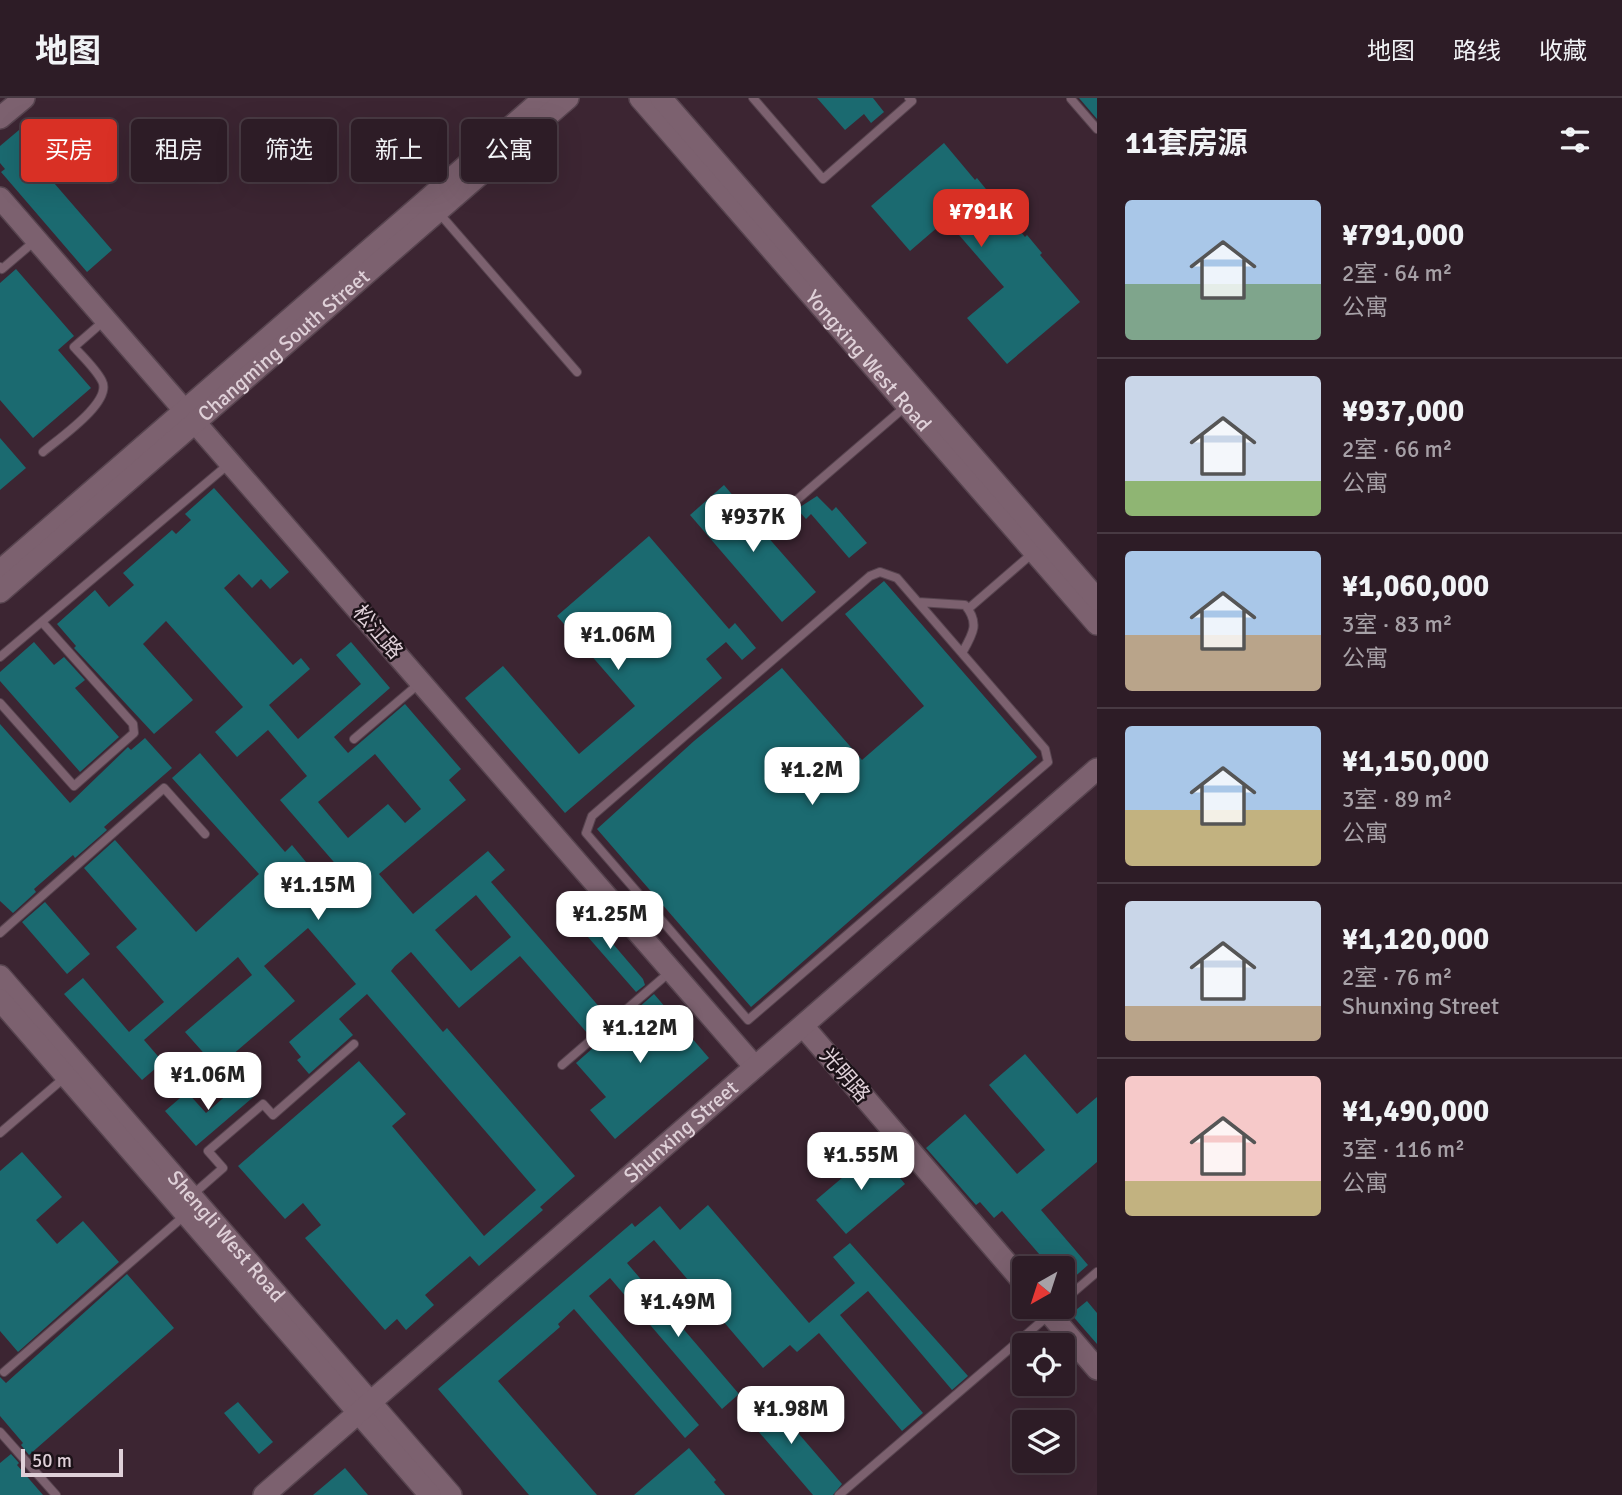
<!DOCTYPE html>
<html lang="zh">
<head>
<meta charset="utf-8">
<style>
	:root { --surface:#2d1c26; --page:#392932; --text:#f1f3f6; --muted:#a7a1a7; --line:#483a43; --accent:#d93025 }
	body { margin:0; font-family:Signika,"Noto Sans SC",sans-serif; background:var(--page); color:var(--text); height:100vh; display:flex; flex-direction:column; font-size:26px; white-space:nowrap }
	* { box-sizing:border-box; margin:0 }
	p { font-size:23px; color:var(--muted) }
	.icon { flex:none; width:38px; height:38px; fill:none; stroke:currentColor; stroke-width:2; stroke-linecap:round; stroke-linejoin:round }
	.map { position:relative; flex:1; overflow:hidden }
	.drawer { display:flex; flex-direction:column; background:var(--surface); width:525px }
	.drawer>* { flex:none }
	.guide { position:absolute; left:21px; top:21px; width:665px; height:63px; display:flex; gap:14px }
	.needle { width:46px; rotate:219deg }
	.buttons { position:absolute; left:1012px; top:1158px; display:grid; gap:14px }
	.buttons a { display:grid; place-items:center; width:63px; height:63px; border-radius:7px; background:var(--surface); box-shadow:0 7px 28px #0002,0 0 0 2px var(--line); font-size:35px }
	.scale { position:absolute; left:21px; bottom:18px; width:102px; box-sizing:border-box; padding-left:7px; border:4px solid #dfd0d8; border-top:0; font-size:19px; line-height:24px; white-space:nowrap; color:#dfd0d8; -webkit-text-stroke:5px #1c1218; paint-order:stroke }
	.price { position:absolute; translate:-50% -60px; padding:0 16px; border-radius:14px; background:#fff; color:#222; font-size:23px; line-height:46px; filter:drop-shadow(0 2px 4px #0008) }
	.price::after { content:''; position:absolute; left:50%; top:42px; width:21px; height:16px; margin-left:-10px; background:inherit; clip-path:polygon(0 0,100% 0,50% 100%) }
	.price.current { background:var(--accent); color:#fff }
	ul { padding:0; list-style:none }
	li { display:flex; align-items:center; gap:21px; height:175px; padding:0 28px }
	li+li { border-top:2px solid var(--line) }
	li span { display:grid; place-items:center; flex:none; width:196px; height:140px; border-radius:7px; color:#555 }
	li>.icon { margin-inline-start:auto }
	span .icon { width:84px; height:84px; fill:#fffc; stroke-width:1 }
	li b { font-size:30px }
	h2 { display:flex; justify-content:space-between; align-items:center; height:84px; padding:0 28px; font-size:30px }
	.tag { padding:0 24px; border-radius:7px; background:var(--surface); box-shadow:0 7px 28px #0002,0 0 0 2px var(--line); font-size:24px; line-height:63px }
	.tag.current { background:var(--accent); color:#fff }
	header { display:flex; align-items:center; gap:42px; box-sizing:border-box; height:98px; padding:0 35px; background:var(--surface); border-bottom:2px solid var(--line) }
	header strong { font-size:33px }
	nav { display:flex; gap:38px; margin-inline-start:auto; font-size:24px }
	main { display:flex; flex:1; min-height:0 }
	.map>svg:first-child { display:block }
	.building { fill:#1b6a70; fill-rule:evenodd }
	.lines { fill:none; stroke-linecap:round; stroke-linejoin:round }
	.lane-casing { stroke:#57444f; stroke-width:10 }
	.secondary-casing { stroke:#57444f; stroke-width:24 }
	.lane { stroke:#7c616f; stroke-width:8 }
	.secondary { stroke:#7c616f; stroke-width:21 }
	.labels { text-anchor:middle; stroke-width:5; stroke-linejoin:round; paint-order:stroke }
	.street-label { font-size:21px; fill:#dfd0d8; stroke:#1c1218 }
</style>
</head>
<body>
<header>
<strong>地图</strong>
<nav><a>地图</a><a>路线</a><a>收藏</a></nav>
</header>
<main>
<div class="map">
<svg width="1097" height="1397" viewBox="0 0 1097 1397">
	<rect width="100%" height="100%" fill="#3c2532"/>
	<path class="building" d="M817,0H873L884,14L871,25L864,16L845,32Z
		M1079,0H1097V21Z
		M19,32L29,43L22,48L112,152L87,174L1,74L5,71L0,65V48Z
		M944,45L975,82L977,80L1025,139L1027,137L1042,155L1040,157L1080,204L1007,266L967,220L1004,189L946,122L910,153L871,108Z
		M16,171L74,238L58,252L91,290L33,340L0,302V185Z
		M0,340L26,370L0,392Z
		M724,387L758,427L759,436L766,437L816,494L782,524L690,417Z
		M214,390L289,474L270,491L261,481L252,490L239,476L224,490L293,567L301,560L310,571L269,607L298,641L361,586L336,557L351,544L390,590L334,639L348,655L405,606L461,671L449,682L466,702L379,776L413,816L488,753L505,772L491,784L608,919L588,936L520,858L459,910L411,854L395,868L391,873L443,934L447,930L575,1078L540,1109L543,1112L479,1168L470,1158L425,1197L434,1207L406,1232L397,1221L385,1232L305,1140L321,1127L303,1105L285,1121L238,1068L359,963L406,1016L392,1028L484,1138L536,1092L367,896L339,921L353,937L309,976L297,962L301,959L289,944L356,886L308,830L264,868L295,903L217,970L185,934L252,877L238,859L144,942L163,964L142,982L64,896L83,880L129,934L164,904L116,849L137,831L84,770L115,742L196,834L259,776L172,680L200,655L285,754L292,747L329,792L346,778L280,702L307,678L268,632L237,659L215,634L243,609L166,523L143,546L193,602L154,636L74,550L76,548L57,526L95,492L109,509L134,487L123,475L172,432L176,436L191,422L185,416ZM375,656L421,711L405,725L388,706L348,740L318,704ZM476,797L511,839L471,873L435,832Z
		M817,398L832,413L836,409L867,445L849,460L811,416L806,421L797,411Z
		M649,438L729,531L735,525L756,550L742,562L726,544L706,561L722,580L565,715L465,600L503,568L579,656L635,608L557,518Z
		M884,483L1037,659L751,909L597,731L694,643L782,570L862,662L924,608L845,516Z
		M34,544L54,567L64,559L85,582L75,590L119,639L80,674L0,583V574Z
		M0,626L70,705L128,649L131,652L145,640L172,670L104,729L107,732L75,760L73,757L34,791L36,794L13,815L0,803Z
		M45,804L90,856L67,876L22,824Z
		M585,813L643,881L645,887L636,894L574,823Z
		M654,896L709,960L615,1041L590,1012L606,999L576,965Z
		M1025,956L1077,1016L1097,999V1064L1041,1112L1088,1167L1062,1190V1171H1052L1002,1113L994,1120L980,1104L976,1107L926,1050L965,1016L1017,1076L1045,1052L989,987Z
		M245,981L258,995L196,1048L165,1013L187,994L206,1015Z
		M876,1051L905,1086L846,1136L816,1102Z
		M22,1054L62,1099L36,1122L57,1146L83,1123L119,1164L18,1254L0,1233V1073Z
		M708,1107L809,1225L855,1185L833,1159L850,1145L968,1278L952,1292L868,1193L840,1217L923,1315L902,1333L819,1235L797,1254L790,1247L763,1270L654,1142L627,1165L739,1296L722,1311L610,1180L589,1198L699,1327L685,1340L574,1211L558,1226L560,1229L498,1283L597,1397H529L438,1291L632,1125L635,1129L660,1108L680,1132Z
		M127,1176L174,1230L29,1357L21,1347L23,1345L0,1318V1279L6,1285Z
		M1087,1203L1097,1215V1246L1071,1216Z
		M762,1293L842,1386L833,1397H813L740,1312Z
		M238,1304L273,1344L259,1356L224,1315Z
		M689,1350L716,1382L714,1384L725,1397H634Z
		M11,1356L19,1365L17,1367L43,1397H0V1365Z
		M345,1370L368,1397H313Z"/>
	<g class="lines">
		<defs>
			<path id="lane" d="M753,0L823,81L912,3L909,0
				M1071,1L1097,31
				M439,115L577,274
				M0,169L2,171L36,142
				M43,354C58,341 113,304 102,283C96,271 83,259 74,249L105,222
				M763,431L906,308
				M880,474L897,480L1045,651L1048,664L748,922L586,735L592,718L870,478Z
				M918,504L965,507C980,525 973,536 962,555
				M968,511L1034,454
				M0,559L230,365
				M0,605L74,688L134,635L133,626L42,524
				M354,641L421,584
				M0,835L164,690L205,736
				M562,967L671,873
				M0,1035L64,980
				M191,1098L223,1070L208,1053L263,1006L273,1017L354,946
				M1062,1204L1097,1174
				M4,1274L184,1118
				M0,1334L56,1397
				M839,1397L1049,1217"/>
			<g id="secondary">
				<path id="s1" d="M640,0L1097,526"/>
				<path d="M661,0L1097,501"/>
				<path d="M0,20L24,0"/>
				<path d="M0,100L755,969"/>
				<path d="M0,473L544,0"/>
				<path id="s2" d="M0,494L568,0"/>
				<path id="s3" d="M0,878L451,1397"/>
				<path d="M0,902L430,1397"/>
				<path d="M803,928L1024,1185"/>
				<path d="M1044,1209L1097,1271"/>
				<path id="s4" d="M264,1397L1097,671"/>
			</g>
		</defs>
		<use href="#lane" class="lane-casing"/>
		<use href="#secondary" class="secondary-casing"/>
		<use href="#lane" class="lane"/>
		<use href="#secondary" class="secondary"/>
	</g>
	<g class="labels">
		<g class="street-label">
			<text dy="7" stroke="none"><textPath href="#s2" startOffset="376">Changming South Street</textPath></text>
			<text dy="7" stroke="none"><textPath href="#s1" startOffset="348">Yongxing West Road</textPath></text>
			<text transform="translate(378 534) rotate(49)" y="7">松江路</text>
			<text transform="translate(845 977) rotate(49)" y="7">光明路</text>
			<text dy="7" stroke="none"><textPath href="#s4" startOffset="553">Shunxing Street</textPath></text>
			<text dy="7" stroke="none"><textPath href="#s3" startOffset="345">Shengli West Road</textPath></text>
		</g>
	</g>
</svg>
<div class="buttons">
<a><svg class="needle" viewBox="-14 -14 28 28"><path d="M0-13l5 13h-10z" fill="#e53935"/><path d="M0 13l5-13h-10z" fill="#a7a1a7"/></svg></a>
<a><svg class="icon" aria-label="locate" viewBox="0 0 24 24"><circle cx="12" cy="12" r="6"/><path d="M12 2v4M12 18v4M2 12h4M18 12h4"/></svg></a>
<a><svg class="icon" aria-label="layers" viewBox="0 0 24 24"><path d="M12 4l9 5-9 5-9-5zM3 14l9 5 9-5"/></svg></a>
</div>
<div class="scale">50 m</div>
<b class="price current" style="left:981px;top:151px">¥791K</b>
<b class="price" style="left:753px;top:456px">¥937K</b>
<b class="price" style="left:618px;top:574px">¥1.06M</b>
<b class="price" style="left:812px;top:709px">¥1.2M</b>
<b class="price" style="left:318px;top:824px">¥1.15M</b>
<b class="price" style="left:610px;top:853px">¥1.25M</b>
<b class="price" style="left:640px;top:967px">¥1.12M</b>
<b class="price" style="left:208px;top:1014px">¥1.06M</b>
<b class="price" style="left:861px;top:1094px">¥1.55M</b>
<b class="price" style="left:678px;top:1241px">¥1.49M</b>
<b class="price" style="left:791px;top:1348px">¥1.98M</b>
<div class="guide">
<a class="tag current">买房</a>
<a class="tag">租房</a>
<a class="tag">筛选</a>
<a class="tag">新上</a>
<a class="tag">公寓</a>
</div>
</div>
<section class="drawer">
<h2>11套房源<svg class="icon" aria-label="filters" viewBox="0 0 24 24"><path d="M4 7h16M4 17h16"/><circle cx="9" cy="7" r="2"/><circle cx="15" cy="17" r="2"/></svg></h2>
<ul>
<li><span style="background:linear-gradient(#a9c7e8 60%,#7fa58c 0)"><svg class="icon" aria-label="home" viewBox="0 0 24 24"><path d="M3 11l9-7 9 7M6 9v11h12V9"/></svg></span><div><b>¥791,000</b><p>2室 · 64 m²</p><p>公寓</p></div></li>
<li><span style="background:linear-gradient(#c9d6e8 75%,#8fb573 0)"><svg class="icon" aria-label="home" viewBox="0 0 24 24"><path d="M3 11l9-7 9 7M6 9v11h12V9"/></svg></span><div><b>¥937,000</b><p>2室 · 66 m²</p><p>公寓</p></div></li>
<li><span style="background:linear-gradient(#a9c7e8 60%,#b9a48a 0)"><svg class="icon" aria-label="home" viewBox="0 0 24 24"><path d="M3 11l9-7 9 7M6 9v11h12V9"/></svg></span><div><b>¥1,060,000</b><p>3室 · 83 m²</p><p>公寓</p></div></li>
<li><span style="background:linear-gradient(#a9c7e8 60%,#c2b280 0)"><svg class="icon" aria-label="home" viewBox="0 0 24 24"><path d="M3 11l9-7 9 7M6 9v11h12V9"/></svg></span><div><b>¥1,150,000</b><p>3室 · 89 m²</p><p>公寓</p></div></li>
<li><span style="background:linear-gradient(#c9d6e8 75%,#b9a48a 0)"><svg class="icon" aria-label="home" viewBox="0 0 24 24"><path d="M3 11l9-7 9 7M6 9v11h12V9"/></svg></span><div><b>¥1,120,000</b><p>2室 · 76 m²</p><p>Shunxing Street</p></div></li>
<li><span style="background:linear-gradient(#f6c9c9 75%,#c2b280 0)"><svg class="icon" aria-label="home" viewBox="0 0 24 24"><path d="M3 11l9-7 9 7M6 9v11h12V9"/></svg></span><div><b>¥1,490,000</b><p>3室 · 116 m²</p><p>公寓</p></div></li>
</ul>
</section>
</main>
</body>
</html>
